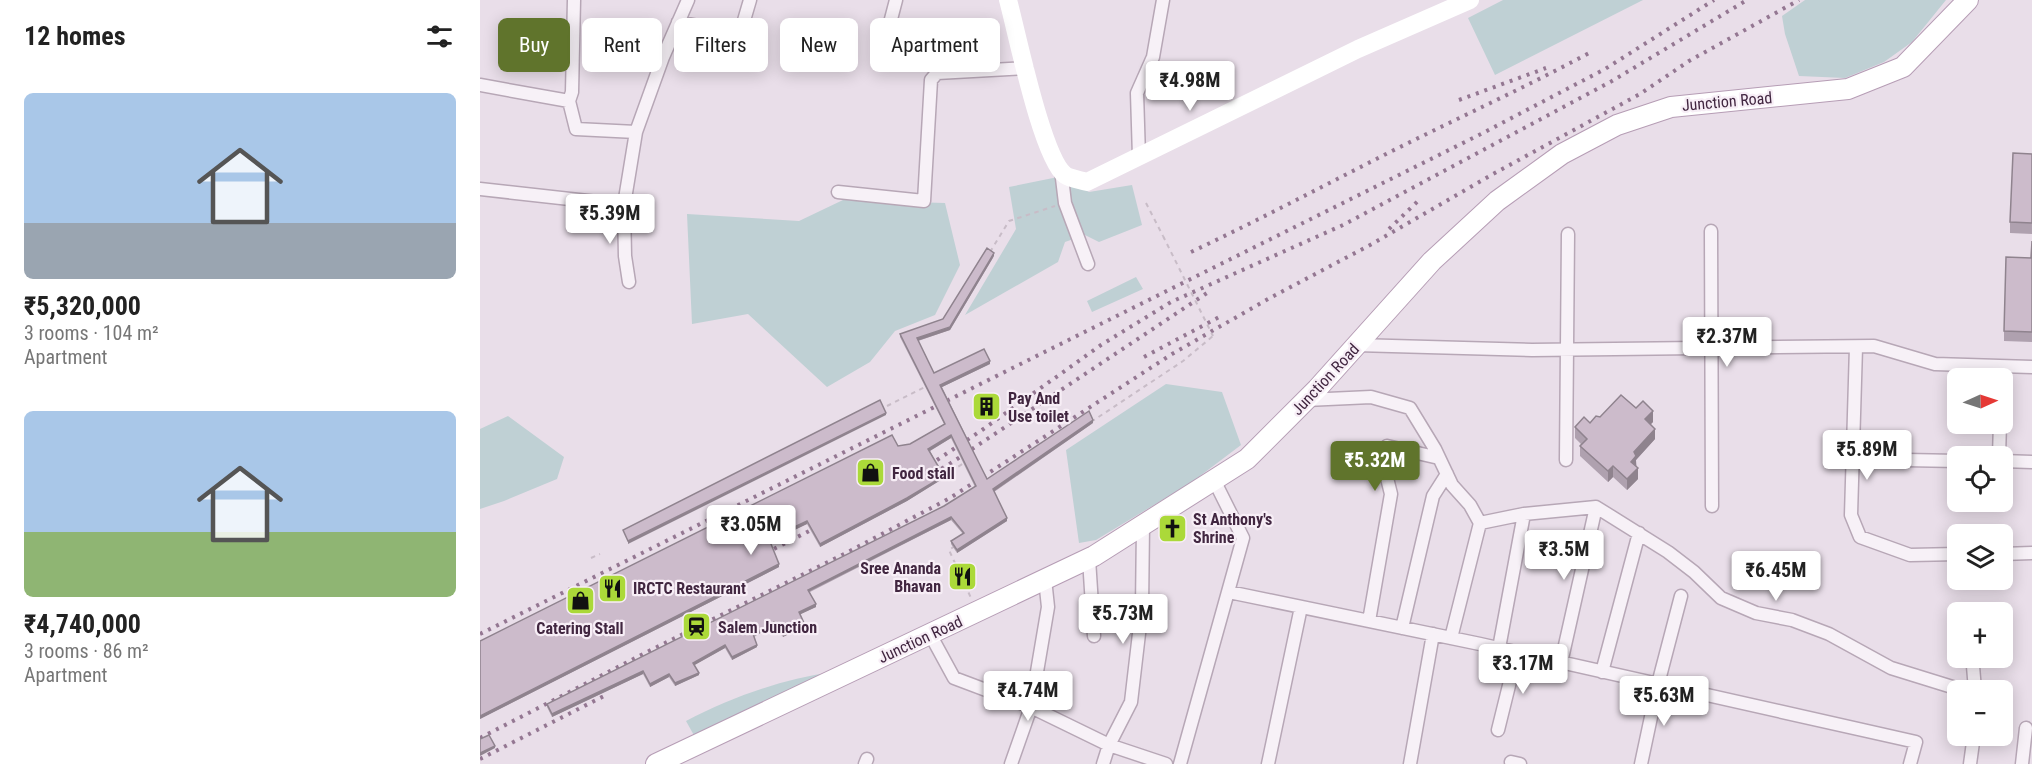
<!DOCTYPE html>
<html lang="en">
<head>
<meta charset="utf-8">
<style>
	:root { --surface:#fff; --page:#f2f2f2; --text:#222; --muted:#767676; --accent:#60742c }
	body { margin:0; font-family:"Roboto Condensed",sans-serif; background:var(--page); color:var(--text); height:100vh; display:flex; flex-direction:column; font-size:22px; white-space:nowrap }
	* { box-sizing:border-box; margin:0 }
	p { font-size:20px; color:var(--muted) }
	.icon { flex:none; width:33px; height:33px; fill:none; stroke:currentColor; stroke-width:2; stroke-linecap:round; stroke-linejoin:round }
	.map { position:relative; flex:1; overflow:hidden }
	.drawer { display:flex; flex-direction:column; background:var(--surface); width:480px }
	.drawer>* { flex:none }
	.banner { position:absolute; left:18px; top:18px; width:570px; height:54px; display:flex; gap:12px }
	.needle { width:39px; rotate:87deg }
	.buttons { position:absolute; left:1467px; top:368px; display:grid; gap:12px }
	.buttons a { display:grid; place-items:center; width:66px; height:66px; border-radius:9px; background:var(--surface); box-shadow:0 3px 15px #0003; font-size:30px }
	.price { position:absolute; translate:-50% -51px; padding:0 14px; border-radius:6px; background:#fff; color:#222; font-size:20px; line-height:39px; filter:drop-shadow(0 2px 3px #0008) }
	.price::after { content:''; position:absolute; left:50%; top:36px; width:18px; height:14px; margin-left:-9px; background:inherit; clip-path:polygon(0 0,100% 0,50% 100%) }
	.price.current { background:var(--accent); color:#fff }
	ul { padding:0; list-style:none }
	li { display:grid; align-content:center; gap:12px; height:318px; padding:0 24px }
	li span { display:grid; place-items:center; height:186px; border-radius:9px; color:#555 }
	li>.icon { margin-inline-start:auto }
	span .icon { width:108px; height:108px; fill:#fffc; stroke-width:1 }
	li b { font-size:26px }
	h2 { display:flex; justify-content:space-between; align-items:center; height:72px; padding:0 24px; font-size:26px }
	.pill { padding:0 21px; border-radius:9px; background:var(--surface); box-shadow:0 3px 15px #0003; font-size:21px; line-height:54px }
	.pill.current { background:var(--accent); color:#fff }
	main { display:flex; flex:1; min-height:0 }
	.map>svg:first-child { display:block }
	.green { fill:#bfd0d4 }
	.lines { fill:none; stroke-linecap:round; stroke-linejoin:round }
	.minor-casing { stroke:#b7a7b6; stroke-width:15 }
	.primary-casing { stroke:#b69db5; stroke-width:22 }
	.path { stroke:#c8bcc7; stroke-width:2; stroke-dasharray:4.5 4.5; stroke-linecap:butt }
	.minor { stroke:#f7f1f7; stroke-width:12 }
	.secondary { stroke:#fff; stroke-width:18 }
	.primary { stroke:#fff; stroke-width:20 }
	.rail { stroke:#947792; stroke-width:4; stroke-dasharray:3 6; stroke-linecap:butt }
	.path-bridge { stroke:#c8bcc7; stroke-width:2; stroke-dasharray:4.5 4.5; stroke-linecap:butt }
	.wall { fill:#afa1af }
	.shaded-wall { fill:#8f838e }
	.building { fill:#ccbbcb; stroke:#8f838e; stroke-width:1.5 }
	.labels { text-anchor:middle; stroke-width:4.5; stroke-linejoin:round; paint-order:stroke }
	.street-label { font-size:16px; fill:#412640; stroke:#f7eef6 }
	.poi-label { font-size:16px; font-weight:bold; fill:#412640; stroke:#f7eef6; text-anchor:start }
</style>
</head>
<body>
<main>
<section class="drawer">
<h2>12 homes<svg class="icon" aria-label="filters" viewBox="0 0 24 24"><path d="M4 7h16M4 17h16"/><circle cx="9" cy="7" r="2"/><circle cx="15" cy="17" r="2"/></svg></h2>
<ul>
<li><span style="background:linear-gradient(#a9c7e8 70%,#9aa5b1 0)"><svg class="icon" aria-label="home" viewBox="0 0 24 24"><path d="M3 11l9-7 9 7M6 9v11h12V9"/></svg></span><div><b>₹5,320,000</b><p>3 rooms · 104 m²</p><p>Apartment</p></div></li>
<li><span style="background:linear-gradient(#a9c7e8 65%,#8fb573 0)"><svg class="icon" aria-label="home" viewBox="0 0 24 24"><path d="M3 11l9-7 9 7M6 9v11h12V9"/></svg></span><div><b>₹4,740,000</b><p>3 rooms · 86 m²</p><p>Apartment</p></div></li>
</ul>
</section>
<div class="map">
<svg width="1552" height="764" viewBox="0 0 1552 764">
	<rect width="100%" height="100%" fill="#e9dee9"/>
	<path class="green" d="M1023,0H1163L1015,75L988,18Z
		M1325,0H1466L1432,42L1404,62L1365,78L1319,76L1305,34L1302,16Z
		M578,177L609,192L652,185L662,225L619,242L605,235L585,242L578,262L485,315L536,229L529,187Z
		M363,200L465,203L480,265L455,315L415,331L390,362L347,387L268,314L212,324L207,214L319,221Z
		M656,277L663,289L612,312L607,301Z
		M686,384L742,392L761,445L712,482L616,540L599,543L586,450Z
		M28,416L84,457L77,479L24,501L0,509V429Z
		M352,672L216,739L206,721C250,698 302,679 352,672Z"/>
	<g class="lines">
		<defs>
			<path id="minor" d="M94,0L92,92L89,101L96,129L156,132L144,205L145,256L149,282
				M198,22L260,34L270,0
				M410,23L416,0
				M0,85L89,101
				M156,132L183,57L208,0
				M659,157L657,93L673,57L683,0
				M581,170L585,203L608,264
				M0,189L144,205
				M358,192L444,201L451,80L457,73L546,68
				M1231,231L1232,506
				M876,345L1052,350L1394,346L1455,364L1552,367
				M1376,347L1371,515L1380,537L1430,555L1478,554
				M826,400L891,397L930,408L955,449L972,485L990,505L1000,523L1044,514L1116,507L1188,552L1214,572L1241,598L1276,613L1312,620L1349,634L1411,668L1482,690
				M1519,456L1520,423
				M1373,459L1478,461
				M1086,460L1088,234
				M1522,461L1552,462
				M1522,554L1552,553
				M609,559L614,636
				M749,592L1000,644L1436,742L1430,764
				M889,621L911,494L905,470L907,446L959,458
				M922,628L953,496L967,474
				M450,634L474,678L551,707L629,745L686,764
				M971,638L1000,523
				M1019,648L1044,514
				M1081,663L1116,507
				M1493,666L1495,690
				M1122,672L1159,533
				M1018,730L1037,653
				M1031,762L1040,764
				M385,764L387,759
				M531,764L551,707L568,607L565,579
				M623,764L629,745L651,702L662,608L663,525
				M700,764L763,538L734,480
				M788,764L821,607
				M930,764L953,634
				M1161,764L1178,684L1201,596
				M1490,764L1494,735
				M1542,764L1546,728"/>
			<path id="primary" d="M176,764L614,556L767,459L837,389L952,261L1017,201L1082,154L1137,125L1191,107L1368,89L1423,67L1488,0"/>
		</defs>
		<use href="#minor" class="minor-casing"/>
		<use href="#primary" class="primary-casing"/>
		<path class="path" d="M666,203L683,236
			M510,252L529,221L575,206
			M407,406L447,386
			M611,422L703,361L733,336
			M463,476L484,463
			M475,546L469,550L491,598
			M111,558L120,554"/>
		<use href="#minor" class="minor"/>
		<path class="secondary" d="M528,0C537,33 562,157 585,175C591,179 601,180 607,182L878,49L990,0"/>
		<use href="#primary" class="primary"/>
		<path class="rail" d="M979,100L1066,68
			M909,229L939,200
			M711,252C779,220 845,185 912,151C978,118 1044,88 1109,53
			M664,357L743,315
			M442,470L502,430L621,345L691,302L863,225L1132,81L1267,0
			M446,478L471,463L727,293
			M278,557L345,523
			M0,634L1001,134L1125,69L1234,0
			M0,738L169,651L368,552L470,498L692,354L788,299L892,244L1013,174L1160,94L1209,61L1319,0
			M0,759L126,695"/>
		<path class="path-bridge" d="M683,236L733,336"/>
	</g>
	<path class="wall" d="M1552,154V234L1530,233V222Z
		M1552,241V342L1524,341V331L1551,258Z
		M514,256L470,330L438,341L454,373L510,364L462,387L507,479L613,423L514,492L527,521L477,553L471,544V541L483,534L471,520L330,592L336,607L320,614L324,626L303,637L294,625L274,637L277,647L252,660L245,648L214,665L219,675L195,686L189,677L170,687L163,674L72,717L67,707V704L464,506L495,487L471,438L450,451L464,478L427,501L340,547L327,524L290,542L299,567L0,719V641L418,446L430,444L464,424L420,337V334L463,319Z
		M1156,408L1173,422L1171,424L1175,439L1156,460L1158,479L1147,490L1133,477L1128,482L1100,456V446L1101,444L1095,438V427L1110,423L1120,417Z"/>
	<path class="shaded-wall" d="M514,253V256L470,330L437,341V338L470,327Z
		M510,361V364L460,388V385Z
		M1173,411V422L1165,430V419Z
		M406,413V415L148,544V541Z
		M613,420V423L513,492V489Z
		M1175,429V439L1156,460V467L1151,462L1154,452Z
		M471,435V438L448,452V449Z
		M1133,466V477L1128,482V471Z
		M1158,468V479L1147,490V479Z
		M464,476V478L427,501L340,547V544Z
		M471,517V520L328,592V590Z
		M527,518V521L477,553V550Z
		M327,521V524L289,542V539Z
		M299,564V567L0,719V716Z
		M336,604V607L319,615V612Z
		M294,622V625L273,637V634Z
		M324,623V626L303,637V634Z
		M245,645V648L213,666V663Z
		M277,645V647L252,660V657Z
		M163,671V674L72,717V714Z
		M219,673V675L195,686V683Z
		M189,674V677L170,687V684Z
		M15,746V748L0,756V753Z"/>
	<path class="building" d="M1533,153L1552,154V223L1530,222Z
		M1552,241V332L1524,331L1526,257L1551,258Z
		M507,248L514,253L470,327L437,338L454,373L504,349L510,361L460,385L507,479L609,411L613,420L513,489L527,518L477,550L471,541L484,533L471,517L328,590L336,604L319,612L324,623L303,634L294,622L273,634L277,645L252,657L245,645L213,663L219,673L195,683L189,674L170,684L163,671L72,714L67,704L464,506L496,486L471,435L448,449L464,476L427,498L340,544L327,521L289,539L299,564L0,716V641L412,435L418,446L430,444L465,424L420,334L463,319Z
		M1141,395L1156,408L1163,401L1173,411L1165,419L1175,429L1154,452L1156,456L1151,462L1158,468L1147,479L1133,466L1128,471L1100,446L1107,439L1095,427L1104,417L1110,423L1116,416L1120,417Z
		M400,400L406,413L148,541L143,530Z
		M9,735L15,746L0,753V739Z"/>
	<defs>
		<symbol id="building-square" viewBox="-11 -11 22 22"><rect x="-9" y="-9" width="18" height="18" rx="4" fill="#abd939" stroke="#f7eef6"/><path d="M-4-6H4V6H1V3H-1V6H-4ZM-2.5-4.3h1.7v1.8h-1.7ZM.8-4.3h1.7v1.8H.8ZM-2.5-1h1.7V.8h-1.7ZM.8-1h1.7V.8H.8Z" fill="#111"/></symbol>
		<symbol id="shop-square" viewBox="-11 -11 22 22"><rect x="-9" y="-9" width="18" height="18" rx="4" fill="#abd939" stroke="#f7eef6"/><path d="M-5-2.5h2.3a2.7 3.5 0 0 1 5.4 0H5L5.5 6h-11ZM-1.5-2.5h3a1.5 2.3 0 0 0-3 0Z" fill="#111"/></symbol>
		<symbol id="church-square" viewBox="-11 -11 22 22"><rect x="-9" y="-9" width="18" height="18" rx="4" fill="#abd939" stroke="#f7eef6"/><path d="M-1.2-6h2.4v3.5h3.3v2.4h-3.3V6h-2.4V-.1h-3.3v-2.4h3.3Z" fill="#111"/></symbol>
		<symbol id="restaurant-square" viewBox="-11 -11 22 22"><rect x="-9" y="-9" width="18" height="18" rx="4" fill="#abd939" stroke="#f7eef6"/><path d="M-5-6h1v4h1v-4h1v4h1v-4h1v5L-1.5 .5V6h-2V.5L-5-1ZM5-6V6H3V1.5H1.5Q1.5-4 5-6Z" fill="#111"/></symbol>
		<symbol id="station-square" viewBox="-11 -11 22 22"><rect x="-9" y="-9" width="18" height="18" rx="4" fill="#abd939" stroke="#f7eef6"/><path d="M-3-6H3Q5-6 5-4V2Q5 4 3 4L4.5 6H3L1.5 4h-3L-3 6H-4.5L-3 4Q-5 4-5 2V-4Q-5-6-3-6ZM-3.5-4v3h7v-3ZM-3.5 1v1.5H-2V1ZM2 1v1.5H3.5V1Z" fill="#111"/></symbol>
	</defs>
	<g fill-rule="evenodd">
		<use href="#building-square" x="490" y="390" width="33" height="33"/>
		<use href="#shop-square" x="374" y="456" width="33" height="33"/>
		<use href="#church-square" x="676" y="512" width="33" height="33"/>
		<use href="#restaurant-square" x="466" y="560" width="33" height="33"/>
		<use href="#restaurant-square" x="116" y="572" width="33" height="33"/>
		<use href="#shop-square" x="84" y="584" width="33" height="33"/>
		<use href="#station-square" x="200" y="610" width="33" height="33"/>
	</g>
	<g class="labels">
		<g class="street-label">
			<text transform="translate(1247 101) rotate(-5)" y="6">Junction Road</text>
			<text transform="translate(845 379) rotate(-47)" y="6">Junction Road</text>
			<text transform="translate(440 639) rotate(-25)" y="6">Junction Road</text>
		</g>
		<g class="poi-label">
			<text x="528" y="404">Pay And<tspan x="528" dy="18">Use toilet</tspan></text>
			<text x="412" y="479">Food stall</text>
			<text x="713" y="525">St Anthony's<tspan x="713" dy="18">Shrine</tspan></text>
			<text x="461" y="574" text-anchor="end">Sree Ananda<tspan x="461" dy="18">Bhavan</tspan></text>
			<text x="153" y="594">IRCTC Restaurant</text>
			<text x="238" y="633">Salem Junction</text>
			<text x="100" y="634" text-anchor="middle">Catering Stall</text>
		</g>
	</g>
</svg>
<div class="buttons">
<a><svg class="needle" viewBox="-14 -14 28 28"><path d="M0-13l5 13h-10z" fill="#e53935"/><path d="M0 13l5-13h-10z" fill="#767676"/></svg></a>
<a><svg class="icon" aria-label="locate" viewBox="0 0 24 24"><circle cx="12" cy="12" r="6"/><path d="M12 2v4M12 18v4M2 12h4M18 12h4"/></svg></a>
<a><svg class="icon" aria-label="layers" viewBox="0 0 24 24"><path d="M12 4l9 5-9 5-9-5zM3 14l9 5 9-5"/></svg></a>
<a>+</a>
<a>−</a>
</div>
<b class="price" style="left:710px;top:112px">₹4.98M</b>
<b class="price" style="left:130px;top:245px">₹5.39M</b>
<b class="price" style="left:1247px;top:368px">₹2.37M</b>
<b class="price" style="left:1387px;top:481px">₹5.89M</b>
<b class="price current" style="left:895px;top:492px">₹5.32M</b>
<b class="price" style="left:271px;top:556px">₹3.05M</b>
<b class="price" style="left:1084px;top:581px">₹3.5M</b>
<b class="price" style="left:1296px;top:602px">₹6.45M</b>
<b class="price" style="left:643px;top:645px">₹5.73M</b>
<b class="price" style="left:1043px;top:695px">₹3.17M</b>
<b class="price" style="left:548px;top:722px">₹4.74M</b>
<b class="price" style="left:1184px;top:727px">₹5.63M</b>
<div class="banner">
<a class="pill current">Buy</a>
<a class="pill">Rent</a>
<a class="pill">Filters</a>
<a class="pill">New</a>
<a class="pill">Apartment</a>
</div>
</div>
</main>
</body>
</html>
